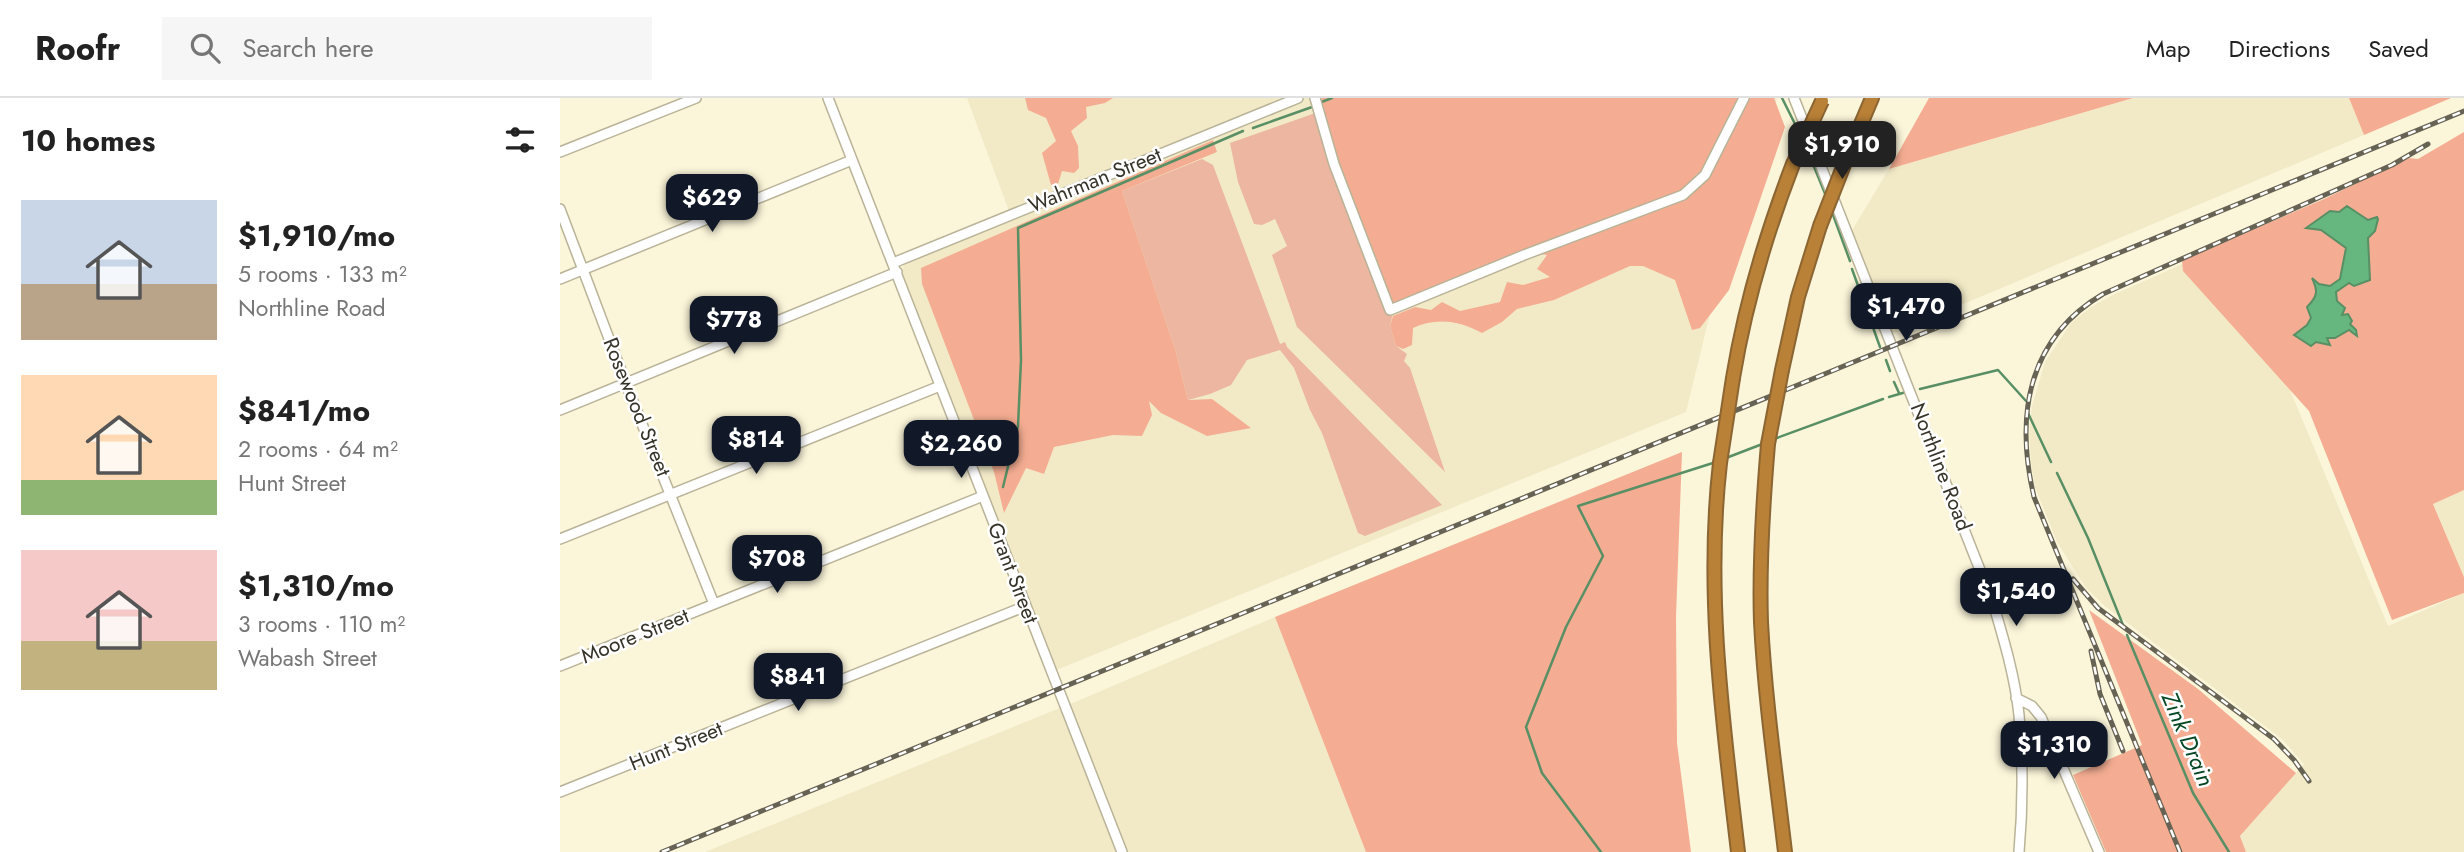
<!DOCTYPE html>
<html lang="en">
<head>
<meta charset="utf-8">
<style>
	:root { --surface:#fff; --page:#f6f6f6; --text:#222; --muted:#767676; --line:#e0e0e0; --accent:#111827 }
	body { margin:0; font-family:Jost,sans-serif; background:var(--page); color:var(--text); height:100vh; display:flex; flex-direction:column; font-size:26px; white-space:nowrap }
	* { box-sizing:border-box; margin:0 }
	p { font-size:23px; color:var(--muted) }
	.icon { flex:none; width:38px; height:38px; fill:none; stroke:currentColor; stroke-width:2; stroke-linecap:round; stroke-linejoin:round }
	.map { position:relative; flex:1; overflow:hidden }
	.drawer { display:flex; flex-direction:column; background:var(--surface); width:560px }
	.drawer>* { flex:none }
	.price { position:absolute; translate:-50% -60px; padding:0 16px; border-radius:14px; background:var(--accent); color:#fff; font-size:23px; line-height:46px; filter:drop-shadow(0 2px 4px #0008) }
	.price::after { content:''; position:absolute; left:50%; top:42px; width:21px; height:16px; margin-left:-10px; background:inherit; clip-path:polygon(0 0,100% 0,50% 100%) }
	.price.active { background:#222; color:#fff }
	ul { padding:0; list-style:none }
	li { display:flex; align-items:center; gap:21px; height:175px; padding:0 21px }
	li span { display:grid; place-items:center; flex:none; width:196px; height:140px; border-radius:0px; color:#555 }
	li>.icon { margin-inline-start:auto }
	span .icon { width:84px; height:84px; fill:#fffc; stroke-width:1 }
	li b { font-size:30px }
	h2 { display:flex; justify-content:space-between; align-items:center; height:84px; padding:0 21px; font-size:30px }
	header { display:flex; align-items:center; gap:42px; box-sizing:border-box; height:98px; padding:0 35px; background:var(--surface); border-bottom:2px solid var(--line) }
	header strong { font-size:33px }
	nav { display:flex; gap:38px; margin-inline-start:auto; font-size:24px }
	.search { width:490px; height:63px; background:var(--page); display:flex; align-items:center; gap:18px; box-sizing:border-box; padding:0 24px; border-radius:0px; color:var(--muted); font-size:26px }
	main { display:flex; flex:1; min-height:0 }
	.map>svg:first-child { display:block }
	.built { fill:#f2eac7 }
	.green { fill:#ecb6a1 }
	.forest { fill:#f4ad92 }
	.water { fill:#66b77f; stroke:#588f65; stroke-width:2 }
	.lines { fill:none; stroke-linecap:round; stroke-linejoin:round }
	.stream { stroke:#588f65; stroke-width:2.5 }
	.minor-casing { stroke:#b9b398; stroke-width:12 }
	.highway-casing { stroke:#8b6532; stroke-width:16 }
	.minor { stroke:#fff; stroke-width:9 }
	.highway { stroke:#b98037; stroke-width:12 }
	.rail-casing { stroke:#676354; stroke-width:5 }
	.rail { stroke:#fff; stroke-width:2.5; stroke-dasharray:8; stroke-linecap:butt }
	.highway-bridge-casing { stroke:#8b6532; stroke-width:16; stroke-linecap:butt }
	.highway-bridge { stroke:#b98037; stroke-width:12 }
	.labels { text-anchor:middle; stroke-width:5; stroke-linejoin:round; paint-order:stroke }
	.street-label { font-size:21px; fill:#363328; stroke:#fff }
	.water-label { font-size:23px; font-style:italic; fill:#064723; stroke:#fff }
</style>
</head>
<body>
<header>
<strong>Roofr</strong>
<div class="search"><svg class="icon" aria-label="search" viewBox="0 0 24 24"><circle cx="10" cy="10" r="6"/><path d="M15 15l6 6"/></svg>Search here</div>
<nav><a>Map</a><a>Directions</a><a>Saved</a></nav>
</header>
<main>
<section class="drawer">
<h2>10 homes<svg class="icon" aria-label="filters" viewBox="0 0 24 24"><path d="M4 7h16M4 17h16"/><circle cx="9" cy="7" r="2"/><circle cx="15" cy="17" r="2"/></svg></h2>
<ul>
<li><span style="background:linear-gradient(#c9d6e8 60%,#b9a48a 0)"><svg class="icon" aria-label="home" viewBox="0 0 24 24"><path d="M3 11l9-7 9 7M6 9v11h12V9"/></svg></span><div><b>$1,910/mo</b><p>5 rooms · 133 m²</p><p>Northline Road</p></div></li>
<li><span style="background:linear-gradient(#ffd9b3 75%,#8fb573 0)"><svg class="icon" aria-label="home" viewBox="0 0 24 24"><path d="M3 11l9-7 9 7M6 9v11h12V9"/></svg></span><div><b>$841/mo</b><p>2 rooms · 64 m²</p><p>Hunt Street</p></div></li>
<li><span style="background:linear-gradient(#f6c9c9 65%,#c2b280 0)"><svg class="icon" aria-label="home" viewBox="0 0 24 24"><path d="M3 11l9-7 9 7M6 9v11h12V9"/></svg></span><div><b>$1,310/mo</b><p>3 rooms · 110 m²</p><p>Wabash Street</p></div></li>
</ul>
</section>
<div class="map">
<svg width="1904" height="754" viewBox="0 0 1904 754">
	<rect width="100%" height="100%" fill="#fbf5d9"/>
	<path class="built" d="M407,0H1217L1169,138L1126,314L494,573L341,175L344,167L356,159L452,121Z
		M1573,0H1789L1804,37L1332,236L1291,134L1329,71Z
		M1669,145L1828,528L1904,495V754H1686L1680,738L1744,666L1722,641L1545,508L1526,490L1497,444L1475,389L1471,365L1469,336L1472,308L1485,264L1511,225L1531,209L1553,197Z
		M1904,392V479L1873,405Z
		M715,519L806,754H565L508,607Z
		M500,610L556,754H145Z"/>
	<path class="green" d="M761,13L805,132L806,140L835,206L830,228L836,248L847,256L844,263L850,270L885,374L737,229L712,157L727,148L715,121L702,127L694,126L678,84L670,45Z
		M642,61L653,67L720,246L725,244L727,249L882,407L805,438L798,435L762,335L750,312L734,270L720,252L687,262L671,287L650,296L628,302L616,254L562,93Z"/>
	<path class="forest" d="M465,0H553L545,5L526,9L527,20L511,33L518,48L519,70L514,75L502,73L498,86L491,87L482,55L496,43L486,20L468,12Z
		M763,0H1214L1225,29L1169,192L1140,230L1132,232L1115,182L1083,168H1070L994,202L957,211L942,224L922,235C900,223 877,219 853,230L852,247L843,251L836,248L830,228L833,218L855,209L871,212L882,204L900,213L940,204L947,184L963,187L990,179L977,171L987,157L969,154L835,206L833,205L825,191L806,140L805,132L769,39L758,2Z
		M1369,0H1573L1329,71Z
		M1789,0H1891L1804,37Z
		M1904,34V392L1873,406L1904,479V495L1832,522L1749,313L1623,173L1622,162L1764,101L1849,60L1858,61Z
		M653,42L657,54L562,93L616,254L628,302L652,301L691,330L647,338L601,315L589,303L592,317L582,338L553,337L494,349L484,376L466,370L444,415L434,374L362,186L361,170Z
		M1122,354L1116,519L1117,645L1131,754H806L715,519Z
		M1529,512L1638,591L1736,675L1680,738L1686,754H1546L1513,677L1582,647Z"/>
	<path class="water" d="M1787,108L1808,122L1817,119L1818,121L1815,133L1808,140L1810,182L1794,188L1789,185L1776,194L1777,203L1785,210L1782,217L1788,216L1792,223L1790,226L1796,232L1797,238L1789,232L1775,240H1767L1770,247L1756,244L1751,248L1734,237L1747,227L1751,220L1747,209C1758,198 1758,193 1752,180L1759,186L1770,188L1780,181L1786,150L1761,132L1746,130L1770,113L1779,114Z"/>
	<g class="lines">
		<path class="stream" d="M1222,0L1240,36
			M759,5L772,0
			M693,30L752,9
			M1246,49L1266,98
			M1272,114L1290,163
			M1292,171L1320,249
			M1326,262L1330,273
			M1334,284L1339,295
			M1360,291L1438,272L1466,303
			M1329,299L1346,294
			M1467,313L1491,364
			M1214,341L1323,301
			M1166,360L1205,345
			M1497,375L1528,440L1563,527
			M443,389L458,328L461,262L458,130L683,33
			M1567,537L1633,695L1669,754
			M1041,754L982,675L966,629L1006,529L1043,458L1018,408L1156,364"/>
		<defs>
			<path id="minor" d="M268,0L562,754
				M755,0L774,66L830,212L964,157L1123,97L1145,77L1184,0
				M1234,0L1433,505C1444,542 1455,579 1459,617C1463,662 1463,709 1459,754
				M0,54L136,0
				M0,111L68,291L154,506
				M333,165L738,0
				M0,181L292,62
				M0,312L337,174
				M0,441L380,288
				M0,568L423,398
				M1456,600L1472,608L1481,619L1539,754
				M0,694L466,508"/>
			<path id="highway" d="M1287,59L1312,0
				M1222,272L1238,199L1260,128
				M1173,280C1185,207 1206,136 1233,66
				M1208,346C1203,405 1199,465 1201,524C1205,601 1216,677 1225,754
				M1160,365C1145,495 1163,625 1178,754"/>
		</defs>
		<use href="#minor" class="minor-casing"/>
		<use href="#highway" class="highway-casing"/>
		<use href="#minor" class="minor"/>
		<use href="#highway" class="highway"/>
		<defs>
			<path id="rail" d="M1513,481L1538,510L1714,641L1734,662L1749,683
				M1531,553L1540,596L1563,653
				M102,754L1904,13
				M1620,754L1474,399C1455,318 1467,241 1543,196L1832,67L1868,46"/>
		</defs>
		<use href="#rail" class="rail-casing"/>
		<use href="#rail" class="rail"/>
		<defs>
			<path id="highway-bridge" d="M1233,66L1262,3
				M1260,128L1287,59
				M1208,346L1222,272
				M1160,365L1173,280"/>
		</defs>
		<use href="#highway-bridge" class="highway-bridge-casing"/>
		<use href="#highway-bridge" class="highway-bridge"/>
	</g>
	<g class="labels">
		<g class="street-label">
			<text transform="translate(535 82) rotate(-22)" y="7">Wahrman Street</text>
			<text transform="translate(77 309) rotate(68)" y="7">Rosewood Street</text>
			<text transform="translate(1381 369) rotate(69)" y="7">Northline Road</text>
			<text transform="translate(453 475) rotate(69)" y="7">Grant Street</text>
			<text transform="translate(75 538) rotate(-22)" y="7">Moore Street</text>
			<text transform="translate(116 648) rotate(-22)" y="7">Hunt Street</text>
		</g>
		<g class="water-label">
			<text transform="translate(1628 641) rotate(67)" y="8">Zink Drain</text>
		</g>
	</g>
</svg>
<b class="price active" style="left:1282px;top:83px">$1,910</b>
<b class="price" style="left:152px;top:136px">$629</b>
<b class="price" style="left:1346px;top:245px">$1,470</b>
<b class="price" style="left:174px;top:258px">$778</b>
<b class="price" style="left:196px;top:378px">$814</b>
<b class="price" style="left:401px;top:382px">$2,260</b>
<b class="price" style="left:217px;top:497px">$708</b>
<b class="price" style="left:1456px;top:530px">$1,540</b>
<b class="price" style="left:238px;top:615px">$841</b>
<b class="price" style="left:1494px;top:683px">$1,310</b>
</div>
</main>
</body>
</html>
